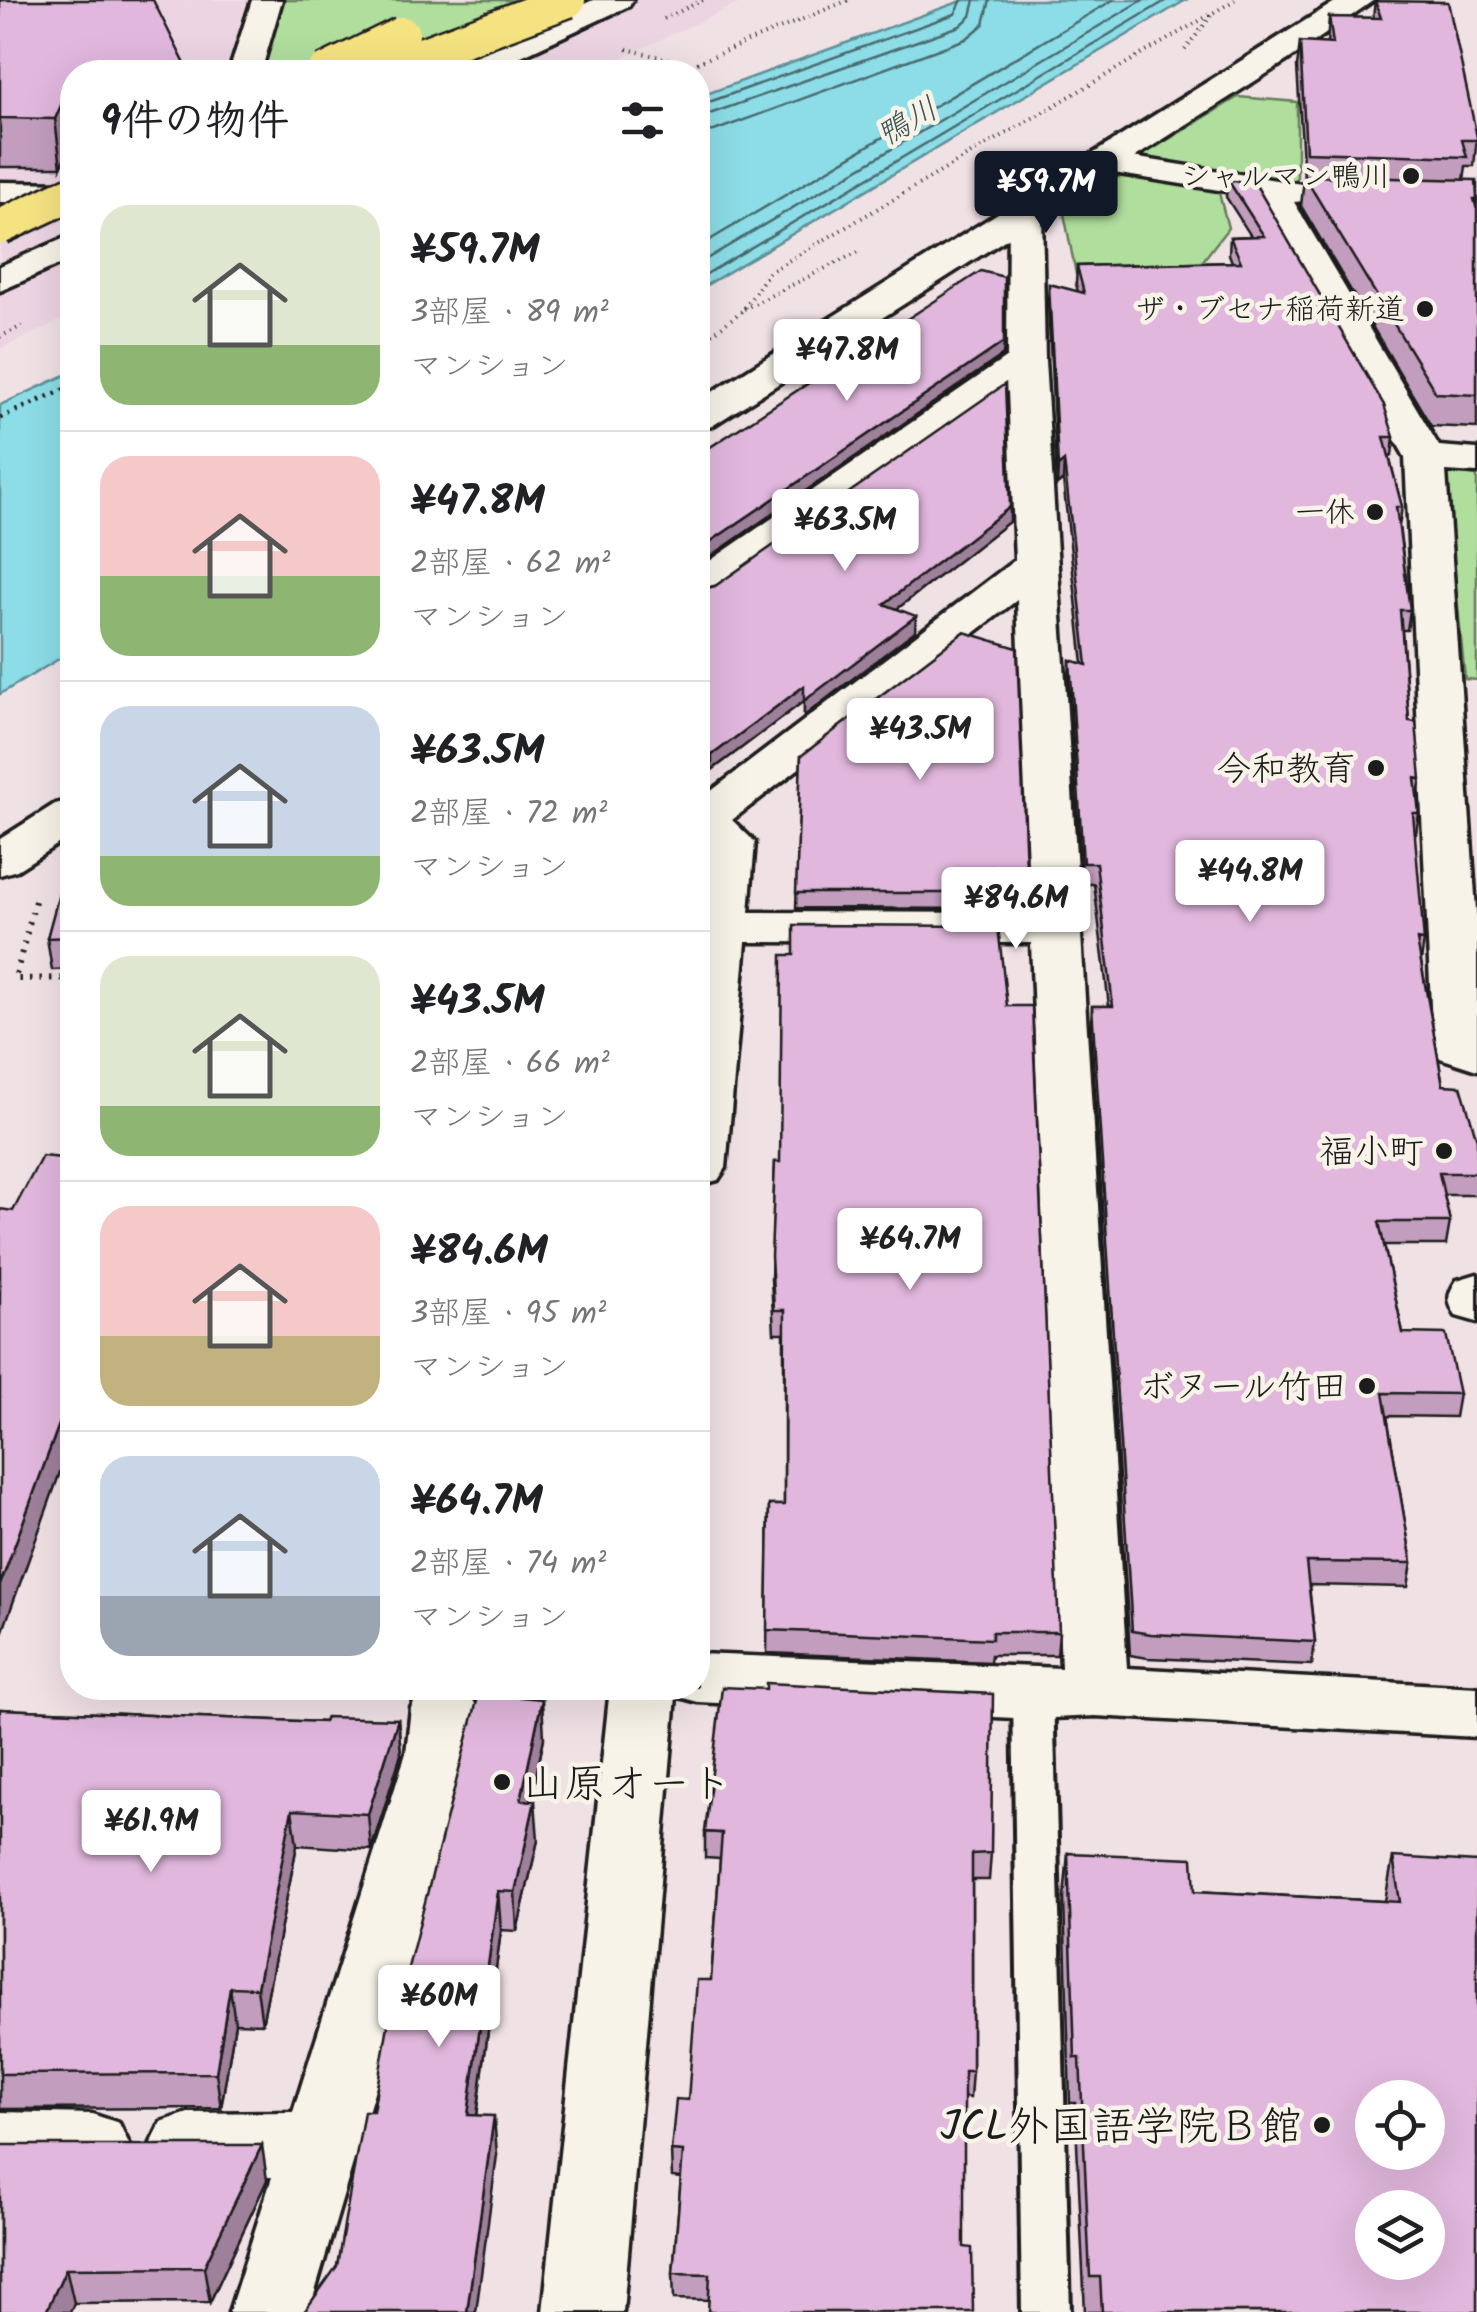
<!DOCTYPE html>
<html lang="ja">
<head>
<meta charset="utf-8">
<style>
	:root { --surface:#fff; --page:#f2f2f2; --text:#202124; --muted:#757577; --line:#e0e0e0; --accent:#111827 }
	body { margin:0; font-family:Kalam,"Klee One",sans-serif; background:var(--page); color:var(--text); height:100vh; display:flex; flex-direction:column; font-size:38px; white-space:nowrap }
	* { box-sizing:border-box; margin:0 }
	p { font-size:32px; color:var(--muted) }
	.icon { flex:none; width:55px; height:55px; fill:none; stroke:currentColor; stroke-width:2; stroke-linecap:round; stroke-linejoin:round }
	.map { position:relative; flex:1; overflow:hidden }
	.side { position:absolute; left:60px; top:60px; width:650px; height:1640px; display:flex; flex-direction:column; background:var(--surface); border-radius:40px; box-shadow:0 10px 40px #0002 }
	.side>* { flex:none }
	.tools { position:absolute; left:1355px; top:2080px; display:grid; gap:20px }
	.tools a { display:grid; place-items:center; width:90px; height:90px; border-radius:50%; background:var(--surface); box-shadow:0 10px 40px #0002; font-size:50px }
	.price { position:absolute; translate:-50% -85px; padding:0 22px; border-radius:10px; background:#fff; color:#222; font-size:32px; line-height:65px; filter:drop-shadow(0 2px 5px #0008) }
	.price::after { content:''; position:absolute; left:50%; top:60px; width:30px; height:22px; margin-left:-15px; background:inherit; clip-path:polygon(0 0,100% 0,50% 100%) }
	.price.active { background:var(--accent); color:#fff }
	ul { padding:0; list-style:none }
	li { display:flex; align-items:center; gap:30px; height:250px; padding:0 40px }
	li+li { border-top:2px solid var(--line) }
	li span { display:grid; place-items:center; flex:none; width:280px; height:200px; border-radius:30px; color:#555 }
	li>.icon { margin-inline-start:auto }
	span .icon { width:120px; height:120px; fill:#fffc; stroke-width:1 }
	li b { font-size:42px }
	h2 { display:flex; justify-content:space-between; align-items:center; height:120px; padding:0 40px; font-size:42px }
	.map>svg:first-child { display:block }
	.built { fill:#ecd4e3 }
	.green { fill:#b0de9d; stroke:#667d5c; stroke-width:2.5 }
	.water { fill:#8cdde7; stroke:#5f9096; stroke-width:2.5 }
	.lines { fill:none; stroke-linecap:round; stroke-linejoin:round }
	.shore { stroke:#49696d; stroke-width:2.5 }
	.lane-casing { stroke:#1c1c1c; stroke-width:8 }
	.street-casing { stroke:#1c1c1c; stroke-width:7 }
	.secondary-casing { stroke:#1c1c1c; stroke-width:7 }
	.path-far2 { stroke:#1c1c1c; stroke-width:4; stroke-dasharray:1 5; stroke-linecap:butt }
	.path-far1 { stroke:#1c1c1c; stroke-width:5; stroke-dasharray:2.5 6; stroke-linecap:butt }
	.path { stroke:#1c1c1c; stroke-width:6; stroke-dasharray:2.5 8; stroke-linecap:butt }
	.lane { fill:#f7f3e8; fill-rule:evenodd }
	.street { fill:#f7f3e8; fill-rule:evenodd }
	.secondary { fill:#f7f3e8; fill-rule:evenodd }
	.highway-bridge-casing { stroke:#1c1c1c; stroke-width:39; stroke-linecap:butt }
	.highway-bridge { stroke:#f5e382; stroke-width:34 }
	.wall { fill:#c29dbe; stroke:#1c1c1c; stroke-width:2.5 }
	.shaded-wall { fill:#9e809b; stroke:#1c1c1c; stroke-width:2.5 }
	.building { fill:#e1b7dd; stroke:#1c1c1c; stroke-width:2.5; fill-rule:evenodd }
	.poi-dot { fill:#1c1c1c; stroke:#f7f3e8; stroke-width:4 }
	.labels { text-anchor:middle; stroke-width:9; stroke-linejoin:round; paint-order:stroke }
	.far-poi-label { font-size:30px; fill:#1c1c1c; stroke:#f7f3e8; text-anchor:end }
	.far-water-label { font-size:32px; font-style:italic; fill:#3e5659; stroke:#f7f3e8 }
	.poi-label { font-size:35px; fill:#1c1c1c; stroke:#f7f3e8; text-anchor:end }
	.near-poi-label { font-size:42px; fill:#1c1c1c; stroke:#f7f3e8; text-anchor:start }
</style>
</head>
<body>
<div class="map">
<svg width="1477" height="2312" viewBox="0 0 1477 2312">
	<rect width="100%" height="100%" fill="#f0e1e5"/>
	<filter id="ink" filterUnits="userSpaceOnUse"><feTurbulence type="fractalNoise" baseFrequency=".01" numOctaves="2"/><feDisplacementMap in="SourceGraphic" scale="20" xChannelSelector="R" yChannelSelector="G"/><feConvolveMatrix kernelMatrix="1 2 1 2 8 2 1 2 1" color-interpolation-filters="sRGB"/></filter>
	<g filter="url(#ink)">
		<path class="built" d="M0,0H746L591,72H72V315L0,349Z"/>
		<path class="green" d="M275,0H588L431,72H255Z
			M1238,97L1297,102V183L1257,182L1152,165L1143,155Z
			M1103,177H1135L1218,189L1228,228L1192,275L1076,274L1062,203Z
			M1445,472L1477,476V680L1465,679Z"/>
		<path class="water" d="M964,0H1186L698,290V97Z
			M72,372V651L0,694V405Z"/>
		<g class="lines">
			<path class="shore" d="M698,106L955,14L962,0
				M698,118L960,26L971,16L975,0
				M698,133L714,131L966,39L984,24L990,0
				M698,247L1113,0
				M698,264L1143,0
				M698,279L1167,0"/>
			<defs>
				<path id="lane" d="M1033,1679L1047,1684L1053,1694L1070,2312H1022L1013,1694L1019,1684Z"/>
				<path id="street" d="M252,0H282L261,72H229Z
					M593,0H633L629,6L487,72H446L451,65Z
					M1107,153L1314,186L1319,193L1314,200L1294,202L1439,446L1477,449V473L1446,471L1477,925V1070L1440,1058L1433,1047L1405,457L1256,196L1095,170L1090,163L1095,156Z
					M0,182L72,183V203L0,202Z
					M1025,200L1037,203L1042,210L1045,361L1127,1668L1477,1687V1737L1095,1716L1033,1719L698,1702L676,1696L623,2312H543L610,1688H698V1654L1061,1668L1031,943L746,942L726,1168L718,1180L698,1185V926L706,847L698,840V801L1015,560L1008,391L713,597L698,601V569L1007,357L1008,210L1013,203ZM1017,600L1030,913L749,912L755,842L732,820Z
					M72,235V259L0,291V266Z
					M1477,1274V1322L1456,1316C1447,1301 1447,1295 1457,1280Z
					M430,1688L468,1690L477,1708L474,1753L309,2312H229L272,2177H188L161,2168L150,2145L161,2122L188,2113L293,2112L406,1753L411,1708L420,1690Z
					M0,2112L92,2114L119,2123L130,2146L119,2169L92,2178L0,2176Z"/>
				<path id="secondary" d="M1338,0H1374L1288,60L712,426L698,430V401Z
					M72,800V835L17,870L0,875V839L55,804Z"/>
			</defs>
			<use href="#lane" class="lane-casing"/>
			<use href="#street" class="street-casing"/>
			<use href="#secondary" class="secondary-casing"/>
			<path class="path-far2" d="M664,19L703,0
				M627,49L691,65
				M1185,50L1211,16
				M675,72L849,0
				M744,309L858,252
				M0,337L22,326
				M698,345L743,310L769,272L1235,0
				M64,389L72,386"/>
			<path class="path-far1" d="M0,418L70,387"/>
			<path class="path" d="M35,901L15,979L72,978"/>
			<use href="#lane" class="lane"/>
			<use href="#street" class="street"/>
			<use href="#secondary" class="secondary"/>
			<defs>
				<path id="highway-bridge" d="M324,72L402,34
					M376,72L568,0
					M0,227L72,193"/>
			</defs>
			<use href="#highway-bridge" class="highway-bridge-casing"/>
			<use href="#highway-bridge" class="highway-bridge"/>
		</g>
		<path class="wall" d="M0,0L186,66V72H72V141L61,167H0Z
			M1375,1L1477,137L1474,166H1466L1464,180L1477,184V428L1431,426L1301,206L1304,178L1297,67L1300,42L1327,44L1329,17L1373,18Z
			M1228,180L1394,437L1392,456H1389L1402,507L1399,526L1410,610L1407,630H1402L1409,721L1421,779L1417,799L1419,813L1416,834H1414L1424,941L1421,961L1443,1085L1477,1140V1195H1444L1450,1222L1446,1245H1384L1403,1333L1459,1394L1455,1417L1387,1416L1412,1563L1408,1587L1309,1585L1315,1642L1312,1665L1148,1658L1130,1655L1091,1028L1092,1006H1109L1094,884H1082L1069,680L1070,660L1083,664L1063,480L1057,485L1048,302L1049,284L1078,292L1076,284L1077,266L1232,262L1229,254L1230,237L1251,236L1226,197Z
			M1010,507V521L897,609L915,631L804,716V701L712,770L698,765V589L699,590Z
			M801,756L1026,867L1025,883L993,882V909L796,908Z
			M72,853V969L52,970L47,938Z
			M775,1162H780L1059,1632L1057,1655H991L990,1662L767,1653L769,1505H784V1333H774L771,1279Z
			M0,1709L324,1722L398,1719L401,1754L371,1850L297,1845L262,2024L235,2023L221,2108L0,2109Z
			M544,1738L531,1801L538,1840L517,1931L501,1930L477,2116L497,2155L337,2266L402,1991Z
			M705,1832L991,1853L989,1880H972V2071L970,2098L964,2097L709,2300L674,2299L673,2273L681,2178L672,2177L671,2151L688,2100L711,1980L720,1859L705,1858Z
			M1068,1853L1195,1891L1385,1901L1393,1857L1477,2312H1085L1075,2103H1070L1064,1898Z
			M0,2145L267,2180L210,2302L74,2303L70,2312H0Z"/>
		<path class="shaded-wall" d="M72,80V141L61,167L55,119Z
			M1004,342L1003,355L698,565V550Z
			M1064,461L1063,480L1057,485L1058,466Z
			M1010,507V521L884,619V604Z
			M916,616L915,631L804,716V701L712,770V755L804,686Z
			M72,1389V1439L0,1639V1585Z
			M542,1699L544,1738L523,1839L521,1800Z
			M398,1719L401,1754L371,1850L368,1814Z
			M535,1801L538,1840L517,1931L515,1892Z
			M292,1810L297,1845L262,2024L257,1988Z
			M498,1891L501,1930L472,2154L468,2115Z
			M230,1987L235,2023L221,2108L216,2073Z
			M494,2116L497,2155L476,2312H467Z
			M262,2145L267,2180L210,2302L204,2267Z
			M66,2268L74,2303L70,2312H46Z"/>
		<path class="building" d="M0,0H153L186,66L79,67L76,72H72V80L55,119L0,118Z
			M1375,1L1448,2L1477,137V140H1462L1467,157L1306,152L1300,42L1333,44L1329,17L1381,18Z
			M1304,176L1476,180L1477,199H1474L1477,210V395L1436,393Z
			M1228,180L1256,185L1384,405L1394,437H1384L1402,507H1396L1410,610H1400L1409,721L1416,722L1421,779L1415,778L1419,813H1413L1424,941L1417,940L1443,1085L1461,1086L1477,1140V1173H1439L1450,1222H1379L1403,1333L1446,1334L1459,1394L1383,1393L1412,1563L1306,1562L1315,1642L1151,1634L1132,1631L1092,1006H1113L1096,863H1083L1070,660L1087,665L1064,461L1058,466L1049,284L1084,293L1077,266L1241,262L1230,237L1264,236Z
			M981,271L1004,277V342L698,550V455Z
			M1005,384L1010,507L884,604L916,616L804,701V686L712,755L698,749V589L699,590L715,586Z
			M964,632L1017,648L1026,867H991L994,893H796L801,756Z
			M70,853H72V937L47,938Z
			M794,925L998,926L1007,1006H1032L1059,1632H992V1639L767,1630L769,1505H784L785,1310H774L771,1256L775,1162H780L782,955H794Z
			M42,1156L72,1159V1389L0,1585V1209L13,1211Z
			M766,1683L993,1694L991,1853L972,1854V2071H964V2247L972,2248L973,2312H708L710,2274L673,2273L683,2152L671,2151L676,2099L688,2100L697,1980H711L722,1833L705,1832L722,1687L766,1689Z
			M479,1693L542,1699L521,1800L535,1801L515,1892L498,1891L468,2115L494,2116L467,2312H304L337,2266L364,2111H373L394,1991H402Z
			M0,1709L324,1722L326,1717L398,1719L368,1814L292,1810L257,1988L230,1987L216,2073L0,2074Z
			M1068,1853L1193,1858L1195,1891L1400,1902L1393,1857L1477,1862V2312H1102L1100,2277H1090L1080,2058H1075ZM1372,2098H1428V2152H1372ZM1372,2208H1428V2262H1372Z
			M0,2145H262L204,2267L66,2268L46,2312H0Z"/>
	</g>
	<g class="poi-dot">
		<circle cx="1411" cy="176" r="10"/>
		<circle cx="1425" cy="309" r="10"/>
		<circle cx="1375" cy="512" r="10"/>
		<circle cx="1376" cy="768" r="10"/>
		<circle cx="1444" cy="1151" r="10"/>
		<circle cx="1367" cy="1386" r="10"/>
		<circle cx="502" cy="1782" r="10"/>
		<circle cx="1322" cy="2125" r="10"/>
	</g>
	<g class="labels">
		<g class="far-poi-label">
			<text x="1391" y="186">シャルマン鴨川</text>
			<text x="1405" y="319">ザ・ブセナ稲荷新道</text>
			<text x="1355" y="522">一休</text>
		</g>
		<g class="far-water-label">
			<text transform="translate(907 121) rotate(-30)" y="11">鴨川</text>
		</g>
		<g class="poi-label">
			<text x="1356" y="780">今和教育</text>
			<text x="1424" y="1163">福小町</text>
			<text x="1347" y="1398">ボヌール竹田</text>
		</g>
		<g class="near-poi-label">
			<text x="522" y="1797">山原オート</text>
			<text x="1302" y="2140" text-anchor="end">JCL外国語学院Ｂ館</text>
		</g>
	</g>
</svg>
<div class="tools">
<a><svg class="icon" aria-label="locate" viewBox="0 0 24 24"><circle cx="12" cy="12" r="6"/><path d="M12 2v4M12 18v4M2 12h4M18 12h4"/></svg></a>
<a><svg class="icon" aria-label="layers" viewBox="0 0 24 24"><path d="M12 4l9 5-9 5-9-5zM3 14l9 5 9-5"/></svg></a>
</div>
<b class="price active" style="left:1046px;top:236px">¥59.7M</b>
<b class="price" style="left:847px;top:404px">¥47.8M</b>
<b class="price" style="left:845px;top:574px">¥63.5M</b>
<b class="price" style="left:920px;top:783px">¥43.5M</b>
<b class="price" style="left:1250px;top:925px">¥44.8M</b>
<b class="price" style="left:1016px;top:952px">¥84.6M</b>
<b class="price" style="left:910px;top:1293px">¥64.7M</b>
<b class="price" style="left:151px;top:1875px">¥61.9M</b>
<b class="price" style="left:439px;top:2050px">¥60M</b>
<section class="side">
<h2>9件の物件<svg class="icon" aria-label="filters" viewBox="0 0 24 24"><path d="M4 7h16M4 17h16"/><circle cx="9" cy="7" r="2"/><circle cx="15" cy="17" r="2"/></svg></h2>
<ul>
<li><span style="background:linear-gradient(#dfe7d0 70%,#8fb573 0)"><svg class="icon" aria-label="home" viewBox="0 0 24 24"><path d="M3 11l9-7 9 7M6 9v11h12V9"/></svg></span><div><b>¥59.7M</b><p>3部屋 · 89 m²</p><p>マンション</p></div></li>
<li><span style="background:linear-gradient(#f6c9c9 60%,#8fb573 0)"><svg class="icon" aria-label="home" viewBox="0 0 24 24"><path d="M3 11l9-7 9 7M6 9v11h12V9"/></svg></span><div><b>¥47.8M</b><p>2部屋 · 62 m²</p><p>マンション</p></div></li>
<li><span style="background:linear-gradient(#c9d6e8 75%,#8fb573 0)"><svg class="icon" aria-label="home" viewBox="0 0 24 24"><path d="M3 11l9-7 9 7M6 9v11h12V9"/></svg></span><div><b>¥63.5M</b><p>2部屋 · 72 m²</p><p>マンション</p></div></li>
<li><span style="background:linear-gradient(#dfe7d0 75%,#8fb573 0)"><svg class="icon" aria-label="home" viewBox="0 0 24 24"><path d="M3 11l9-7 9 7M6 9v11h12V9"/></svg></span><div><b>¥43.5M</b><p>2部屋 · 66 m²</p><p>マンション</p></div></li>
<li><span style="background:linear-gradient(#f6c9c9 65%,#c2b280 0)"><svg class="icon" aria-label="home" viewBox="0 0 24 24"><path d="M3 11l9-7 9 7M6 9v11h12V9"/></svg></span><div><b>¥84.6M</b><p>3部屋 · 95 m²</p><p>マンション</p></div></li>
<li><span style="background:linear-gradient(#c9d6e8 70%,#9aa5b1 0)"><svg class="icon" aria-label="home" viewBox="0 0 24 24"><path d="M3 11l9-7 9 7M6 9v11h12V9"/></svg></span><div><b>¥64.7M</b><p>2部屋 · 74 m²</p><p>マンション</p></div></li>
</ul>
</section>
</div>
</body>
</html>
